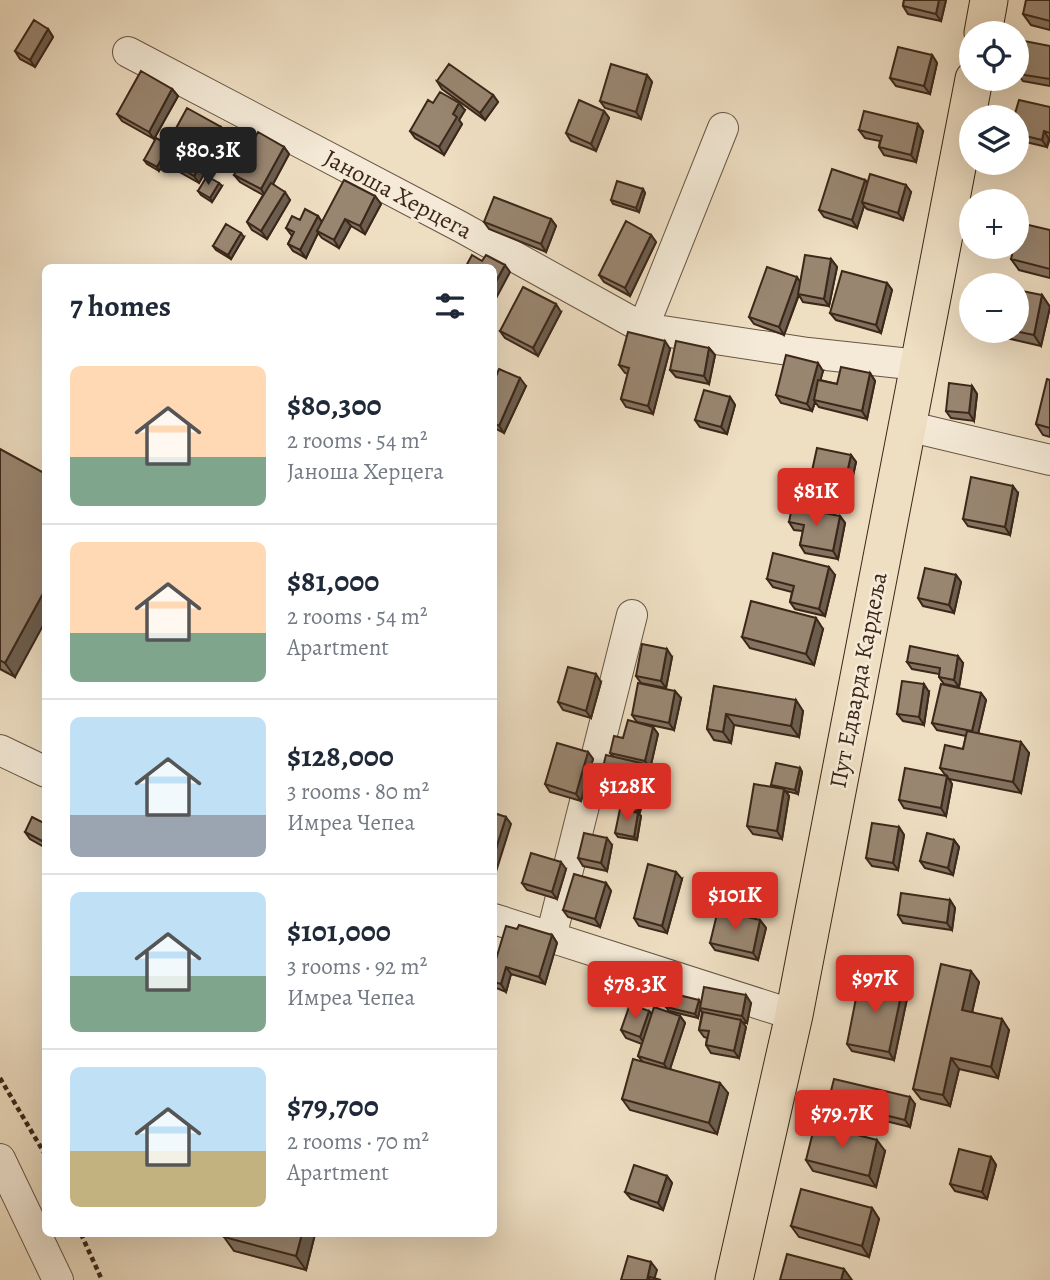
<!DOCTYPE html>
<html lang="en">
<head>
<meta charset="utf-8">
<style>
	:root { --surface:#fff; --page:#f2f2f3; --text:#1f2937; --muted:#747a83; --line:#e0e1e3; --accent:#d93025 }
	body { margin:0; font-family:Alegreya,serif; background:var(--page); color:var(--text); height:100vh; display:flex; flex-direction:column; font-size:26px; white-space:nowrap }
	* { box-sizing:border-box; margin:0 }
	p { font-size:23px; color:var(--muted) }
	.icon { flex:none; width:38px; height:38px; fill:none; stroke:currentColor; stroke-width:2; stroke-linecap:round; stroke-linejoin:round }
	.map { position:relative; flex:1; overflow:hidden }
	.details { position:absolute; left:42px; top:264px; width:455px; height:973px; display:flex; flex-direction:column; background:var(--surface); border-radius:10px; box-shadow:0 7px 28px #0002 }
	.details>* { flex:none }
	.controls { position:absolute; left:959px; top:21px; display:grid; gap:14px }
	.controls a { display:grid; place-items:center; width:70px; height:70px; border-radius:50%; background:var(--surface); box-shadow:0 7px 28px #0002; font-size:35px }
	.price { position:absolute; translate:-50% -60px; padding:0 16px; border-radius:7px; background:var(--accent); color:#fff; font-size:23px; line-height:46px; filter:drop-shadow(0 2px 4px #0008) }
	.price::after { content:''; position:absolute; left:50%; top:42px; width:21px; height:16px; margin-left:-10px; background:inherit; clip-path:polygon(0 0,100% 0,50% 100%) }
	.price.on { background:#222; color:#fff }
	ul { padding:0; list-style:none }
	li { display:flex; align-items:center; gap:21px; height:175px; padding:0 28px }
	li+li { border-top:2px solid var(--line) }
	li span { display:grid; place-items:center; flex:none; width:196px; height:140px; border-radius:10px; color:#555 }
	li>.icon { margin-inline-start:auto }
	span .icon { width:84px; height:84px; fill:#fffc; stroke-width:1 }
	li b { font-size:30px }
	h2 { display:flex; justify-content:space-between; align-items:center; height:84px; padding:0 28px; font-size:30px }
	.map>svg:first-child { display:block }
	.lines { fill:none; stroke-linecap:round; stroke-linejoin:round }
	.minor-casing { stroke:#685543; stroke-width:32 }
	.major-casing { stroke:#3c2719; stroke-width:39 }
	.path { stroke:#3c2719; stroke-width:4.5; stroke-dasharray:5 3.5; stroke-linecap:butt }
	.minor { stroke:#f4ead7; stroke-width:30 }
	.major { stroke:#eedec2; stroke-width:37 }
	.wall { fill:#847361; stroke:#3c2719; stroke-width:2 }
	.shaded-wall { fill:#6b5e4f; stroke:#3c2719; stroke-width:2 }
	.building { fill:#998671; stroke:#3c2719; stroke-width:2 }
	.labels { text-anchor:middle; stroke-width:5; stroke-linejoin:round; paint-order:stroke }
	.street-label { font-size:24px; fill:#3c2719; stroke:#f4ead7 }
</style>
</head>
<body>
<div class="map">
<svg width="1050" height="1280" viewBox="0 0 1050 1280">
	<rect width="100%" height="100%" fill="#eedec2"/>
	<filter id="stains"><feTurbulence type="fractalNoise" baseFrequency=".00286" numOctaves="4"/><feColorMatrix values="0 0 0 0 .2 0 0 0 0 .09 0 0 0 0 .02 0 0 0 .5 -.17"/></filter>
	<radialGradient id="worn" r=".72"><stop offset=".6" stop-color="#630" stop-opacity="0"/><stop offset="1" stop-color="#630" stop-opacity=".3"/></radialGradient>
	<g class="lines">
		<defs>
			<path id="minor" d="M128,52L461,227L643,328L808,353L919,365
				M643,328L723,128
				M907,426L1050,460
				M0,750L46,772
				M494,919L794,1015
				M551,937L632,615
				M0,1159L58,1280"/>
			<path id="major" d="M983,33L989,0
				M734,1280L794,1015L974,79"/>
		</defs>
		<use href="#minor" class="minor-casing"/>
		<use href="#major" class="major-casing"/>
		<path class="path" d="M0,1078L46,1156
			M81,1234L102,1280"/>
		<use href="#minor" class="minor"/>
		<use href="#major" class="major"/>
	</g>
	<path class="wall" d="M904,0H946L941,21L908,14L903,6Z
		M1050,0V30L1031,25L1023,14Z
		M48,29L53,37L35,67L20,59L15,51Z
		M1050,46V86L1023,81L1018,74Z
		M932,55L937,63L930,94L896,86L890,78Z
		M647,75L652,82L641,119L605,108L600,101Z
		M437,81L493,95L498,102L485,120L442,89Z
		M172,89L178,96L154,139L122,121L117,114Z
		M433,103L465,110L459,120L462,124L444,155L415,138L410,131Z
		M1050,107V139L1047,147L1017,140V117Z
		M604,111L609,118L596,151L571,141L566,133Z
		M859,130L923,131L916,162L884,155L879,147L880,141L865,138Z
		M174,132L226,134L199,183L176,170L171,162L182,142L179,140Z
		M169,145L172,149L159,171L147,164L144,160Z
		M284,147L289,154L273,184L290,200L267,239L252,230L247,222L263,195L240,182L234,175Z
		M865,180L867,182L911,192L903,220L867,209L864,206L857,228L824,217L819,210Z
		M222,186L212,202L201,195L198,191Z
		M643,189L645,193L639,212L613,204L611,200Z
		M375,196L381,204L365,234L351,226L339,248L322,238L318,233L306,258L293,251L288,244L292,236L286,228L300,220L318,216L322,222Z
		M551,219L556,226L546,252L489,229L484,222Z
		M1050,230V278L1019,270L1011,259Z
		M651,235L656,242L630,296L604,282L599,275Z
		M244,237L231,259L216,250L213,246Z
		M831,259L837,267L829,306L803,302L799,295L784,335L754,324L749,317Z
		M887,283L892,290L881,333L836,320L830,313Z
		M1042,295L1050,307L1041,346L981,332L980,331H1017Z
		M561,312L538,356L505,338L500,331Z
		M709,348L715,355L709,384L676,377L670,370Z
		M670,349L653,414L626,407L621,399L628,374L625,373L619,365Z
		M823,371L820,380L837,384L870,373L875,381L867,419L819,407L815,402L812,411L781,403L776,395Z
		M1050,380V437L1043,435L1036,424Z
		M494,381L526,386L504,433L494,428Z
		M972,386L977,394L974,421L951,418L946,411Z
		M730,397L735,405L727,434L700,427L695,420Z
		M0,449L15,677L0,669Z
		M851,455L856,462L849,494L816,487L810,480Z
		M1018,493L1010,535L968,526L963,519Z
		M840,516L845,523L838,559L805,553L800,545L803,531L794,530L789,522Z
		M835,575L825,616L795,609L790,602L792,592L773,587L767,579Z
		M956,575L961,582L954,613L923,606L918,598Z
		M823,629L814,665L750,648L742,637Z
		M672,657L666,688L641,683L636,676Z
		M907,662L963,663L959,687L944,684L939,677V674L912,669Z
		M601,682L591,718L563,710L558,702Z
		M714,686L803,711L799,737L734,725L731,743L714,740L707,729Z
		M929,692L924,725L903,721L897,714Z
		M981,693L986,700L978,733L1029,753L1021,793L949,779L952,784L946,816L904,808L899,800L946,776L940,768L963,749L966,736L937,730L932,723Z
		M681,698L674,730L637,722L632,715Z
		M653,727L658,734L650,769L647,768L650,772L640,812L620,807L615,800L618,786L606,783L601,775L613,756L610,753L623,738Z
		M588,752L593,759L581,801L550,792L545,784Z
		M800,768L802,772L798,794L786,791L789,796L782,839L753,834L747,826L772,787L771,785Z
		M638,813L641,816L637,840L618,837L615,833Z
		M46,824V848L30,839L25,832Z
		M899,827L904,835L898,870L872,866L866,858Z
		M954,840L959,847L953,875L925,868L920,861Z
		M612,845L607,871L583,866L578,858Z
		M566,869L557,899L527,890L522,883Z
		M682,879L667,933L639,926L634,918Z
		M606,883L611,891L600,927L568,917L563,910Z
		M950,900L955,908L952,930L903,923L898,915Z
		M760,920L766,928L758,960L715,950L710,943Z
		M517,929L552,935L557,943L545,984L511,974L506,992L494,987V966Z
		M654,972L657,975L648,1001L631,996L628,992Z
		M979,982L972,1012L1009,1030L998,1078L959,1069L950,1106L921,1099L913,1089Z
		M908,994L894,1060L852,1051L847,1044Z
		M701,1003H751L747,1023L742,1022L746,1027L739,1058L711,1053L706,1045L707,1038L704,1037L699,1030L702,1012L700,1009L698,1018L669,1011L666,1007Z
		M649,1011L652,1014L680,1016L685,1023L670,1069L728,1093L717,1134L630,1110L622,1099L642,1061L638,1056L642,1044L626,1038L621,1030Z
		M915,1104L910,1127L873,1118L871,1127L832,1118L826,1111Z
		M885,1151L876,1187L813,1171L806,1160Z
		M991,1157L996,1165L987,1199L955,1191L950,1184Z
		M667,1176L672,1183L663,1210L631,1199L625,1192Z
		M872,1208L879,1219L869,1257L799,1237L791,1226Z
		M315,1234L306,1270L234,1251L224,1237Z"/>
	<path class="shaded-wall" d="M939,0H946L941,21L936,14Z
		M48,29L53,37L35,67L30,60Z
		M932,55L937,63L930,94L924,86Z
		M647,75L652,82L641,119L636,112Z
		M172,89L178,96L154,139L149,132Z
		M493,95L498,102L485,120L480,113Z
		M459,103L465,110L459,120L462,124L444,155L439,147L453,114Z
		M604,111L609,118L596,151L591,144Z
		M918,124L923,131L916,162L911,155Z
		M221,127L226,134L199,183L194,176Z
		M1044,131L1049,139L1047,147L1042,140Z
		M169,145L172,149L159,171L157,167Z
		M284,147L289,154L266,197L261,189Z
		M865,180L871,187L862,202L864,206L857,228L852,220Z
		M219,183L222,186L212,202L210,198Z
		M906,185L911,192L903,220L898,213Z
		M643,189L645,193L639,212L636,208Z
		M285,192L290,200L267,239L261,231Z
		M375,196L381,204L365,234L360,226Z
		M318,216L323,224L317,231L318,233L306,258L300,250Z
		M345,219L351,226L339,248L334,240Z
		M551,219L556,226L546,252L541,244Z
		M241,233L244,237L231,259L228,255Z
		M651,235L656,242L630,296L625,288Z
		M831,259L837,267L829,306L824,299Z
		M505,265L510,272L494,302V285Z
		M797,277L802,285L784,335L779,327Z
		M887,283L892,290L881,333L876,325Z
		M1042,295L1050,307L1041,346L1034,335Z
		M556,304L561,312L538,356L533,348Z
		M665,341L670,349L653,414L648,406Z
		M709,348L715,355L709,384L704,376Z
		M818,363L823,371L815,400H814L815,402L812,411L807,404Z
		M870,373L875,381L867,419L862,411Z
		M520,378L526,386L504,433L499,426Z
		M972,386L977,394L974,421L969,413Z
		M730,397L735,405L727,434L721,427Z
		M851,455L856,462L849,494L844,487Z
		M1013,486L1018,493L1010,535L1005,527Z
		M840,516L845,523L838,559L833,551Z
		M829,567L835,575L825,616L819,609Z
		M956,575L961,582L954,613L949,605Z
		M46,588V620L15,677L5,663Z
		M816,618L823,629L814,665L806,654Z
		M667,649L672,657L666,688L661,681Z
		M958,656L963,663L959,687L954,680Z
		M596,674L601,682L591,718L586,711Z
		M924,684L929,692L924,725L919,717Z
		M675,691L681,698L674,730L669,723Z
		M981,693L986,700L977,739L972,731Z
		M796,700L803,711L799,737L791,726Z
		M726,714L734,725L731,743L723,732Z
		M653,727L658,734L650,769L645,761Z
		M1021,742L1029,753L1021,793L1013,782Z
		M588,752L593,759L581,801L576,794Z
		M645,764L650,772L640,812L635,805Z
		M800,768L802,772L798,794L795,790Z
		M947,776L952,784L946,816L941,808Z
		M784,789L789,796L782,839L777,831Z
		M638,813L641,816L637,840L634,837Z
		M506,817L511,824L494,878V855Z
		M899,827L904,835L898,870L893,863Z
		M607,838L612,845L607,871L601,863Z
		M954,840L959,847L953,875L948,868Z
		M561,862L566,869L557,899L552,892Z
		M676,872L682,879L667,933L662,926Z
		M606,883L611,891L600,927L595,919Z
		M950,900L955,908L952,930L947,923Z
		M760,920L766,928L758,960L753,953Z
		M552,935L557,943L545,984L539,977Z
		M506,967L511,974L506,992L501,984Z
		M971,971L979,982L970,1021L962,1010Z
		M654,972L657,975L648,1001L645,998Z
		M903,986L908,994L894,1060L889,1052Z
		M746,995L751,1003L747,1023L742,1016Z
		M699,1000L701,1004L698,1018L695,1014Z
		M649,1011L655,1018L645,1044L640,1037Z
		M680,1016L685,1023L669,1072L664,1064Z
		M1002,1019L1009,1030L998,1078L991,1067Z
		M741,1020L746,1027L739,1058L734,1051Z
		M951,1058L959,1069L950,1106L943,1095Z
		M720,1083L728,1093L717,1134L709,1123Z
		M910,1097L915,1104L910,1127L905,1120Z
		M868,1111L873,1118L871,1127L866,1120Z
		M877,1140L885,1151L876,1187L869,1176Z
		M991,1157L996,1165L987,1199L982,1192Z
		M667,1176L672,1183L663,1210L658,1203Z
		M872,1208L879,1219L869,1257L862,1246Z
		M302,1234H315L306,1270L296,1256Z
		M651,1262L657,1270L654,1280H647Z
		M844,1269L852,1280H841Z"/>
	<path class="building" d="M904,0H939L936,14L903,6Z
		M1026,0H1050V21L1023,14Z
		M34,20L48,29L30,60L15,51Z
		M1024,41L1050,46V79L1018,74Z
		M898,47L932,55L924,86L890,78Z
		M449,64L493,95L480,113L437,81Z
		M611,64L647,75L636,112L600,101Z
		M141,71L172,89L149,132L117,114Z
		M440,92L459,103L453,114L457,117L439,147L410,131L428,100L433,103Z
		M579,100L604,111L591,144L566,133Z
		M1019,100L1050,107V133L1044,131L1042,140L1017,134V117H1014Z
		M187,108L221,127L194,176L171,162L184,138L174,132Z
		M864,111L918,124L911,155L879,147L882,136L859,130Z
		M258,132L284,147L261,189L234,175Z
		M156,138L169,145L157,167L144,160Z
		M832,169L865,180L852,220L819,210Z
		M870,174L906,185L898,213L862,202Z
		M207,176L219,183L210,198L198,191Z
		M344,180L375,196L360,226L345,219L334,240L317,231Z
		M617,181L643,189L636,208L611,200Z
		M271,183L285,192L261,231L247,222Z
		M494,197L551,219L541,244L484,222Z
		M305,209L318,216L300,250L288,244L294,232L286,228L292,216L300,220Z
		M626,221L651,235L625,288L599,275Z
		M1020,223L1050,230V269L1011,259L1014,247H1017V236Z
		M226,224L241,233L228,255L213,246Z
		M472,255L482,261L486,255L505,265L494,285V268H465Z
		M805,255L831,259L824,299L798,294Z
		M767,267L797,277L779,327L749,317Z
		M842,271L887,283L876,325L830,313Z
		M982,282L996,285H981Z
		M523,287L556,304L533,348L500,331Z
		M1017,290L1042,295L1034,335L1015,331H1017Z
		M628,332L665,341L648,406L621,399L629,368L619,365Z
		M676,341L709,348L704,376L670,370Z
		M786,355L818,363L807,404L776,395Z
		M841,367L870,373L862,411L814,400L818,380L837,384Z
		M499,369L520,378L499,426L494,423V381Z
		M1047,379L1050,380V428L1036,424Z
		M949,383L972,386L969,413L946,411Z
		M704,390L730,397L721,427L695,420Z
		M817,448L851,455L844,487L810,480Z
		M0,449L46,474V588L5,663L0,660Z
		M971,477L1013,486L1005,527L963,519Z
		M792,507L840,516L833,551L800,545L804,525L789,522Z
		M773,553L829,567L819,609L790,602L794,586L767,579Z
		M925,568L956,575L949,605L918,598Z
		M751,601L816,618L806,654L742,637Z
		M642,644L667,649L661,681L636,676Z
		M910,646L958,656L954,680L939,677L940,668L907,662Z
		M568,667L596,674L586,711L558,702Z
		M902,681L924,684L919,717L897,714Z
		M638,683L675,691L669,723L632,715Z
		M941,684L981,693L972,731L932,723Z
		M714,686L796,700L791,726L726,714L723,732L707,729Z
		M628,720L653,727L645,761L610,753L614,736L623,738Z
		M967,731L1021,742L1013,782L940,768L945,745L963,749Z
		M557,743L588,752L576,794L545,784Z
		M606,755L645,764L635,805L615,800L619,780L601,775Z
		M776,763L800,768L795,790L771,785Z
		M905,768L947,776L941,808L899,800Z
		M754,784L784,789L777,831L747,826Z
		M620,809L638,813L634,837L615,833Z
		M494,813L506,817L494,855Z
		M32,817L46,824V843L25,832Z
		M872,823L899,827L893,863L866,858Z
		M584,833L607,838L601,863L578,858Z
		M927,833L954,840L948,868L920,861Z
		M531,853L561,862L552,892L522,883Z
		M648,864L676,872L662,926L634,918Z
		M574,874L606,883L595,919L563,910Z
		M901,893L950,900L947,923L898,915Z
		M718,910L760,920L753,953L710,943Z
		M519,925L552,935L539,977L506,967L501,984L494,982V966L506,926L517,929Z
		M941,964L971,971L962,1010L1002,1019L991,1067L951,1058L943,1095L913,1089Z
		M638,966L654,972L645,998L628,992Z
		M860,978L903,986L889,1052L847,1044Z
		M704,987L746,995L742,1016L700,1008Z
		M670,993L699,1000L695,1014L666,1007Z
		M630,1004L649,1011L640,1037L621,1030Z
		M654,1007L680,1016L664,1064L638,1056Z
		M703,1012L741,1020L734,1051L706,1045L709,1031L699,1030Z
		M633,1059L720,1083L709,1123L622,1099Z
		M834,1079L910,1097L905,1120L868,1111L866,1120L826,1111Z
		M815,1124L877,1140L869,1176L806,1160Z
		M959,1149L991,1157L982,1192L950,1184Z
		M634,1165L667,1176L658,1203L625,1192Z
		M801,1189L872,1208L862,1246L791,1226Z
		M225,1234H302L296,1256L224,1237Z
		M787,1254L844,1269L841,1280H780Z
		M628,1256L651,1262L647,1280H621Z
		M650,1277L661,1280H649Z"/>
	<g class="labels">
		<g class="street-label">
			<text transform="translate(398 194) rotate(28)" y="8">Јаноша Херцега</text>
			<text transform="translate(858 680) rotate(-79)" y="8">Пут Едварда Кардеља</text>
		</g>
	</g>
	<rect width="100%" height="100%" filter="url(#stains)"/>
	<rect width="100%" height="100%" fill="url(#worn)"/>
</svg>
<div class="controls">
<a><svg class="icon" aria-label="locate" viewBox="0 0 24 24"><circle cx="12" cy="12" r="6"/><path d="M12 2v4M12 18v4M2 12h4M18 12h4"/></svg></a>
<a><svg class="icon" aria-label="layers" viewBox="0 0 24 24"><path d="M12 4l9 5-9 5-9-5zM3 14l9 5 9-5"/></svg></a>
<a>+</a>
<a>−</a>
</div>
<b class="price on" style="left:208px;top:187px">$80.3K</b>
<b class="price" style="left:816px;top:528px">$81K</b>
<b class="price" style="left:627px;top:823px">$128K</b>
<b class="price" style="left:735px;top:932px">$101K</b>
<b class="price" style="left:875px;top:1015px">$97K</b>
<b class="price" style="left:635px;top:1021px">$78.3K</b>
<b class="price" style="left:842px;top:1150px">$79.7K</b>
<section class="details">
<h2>7 homes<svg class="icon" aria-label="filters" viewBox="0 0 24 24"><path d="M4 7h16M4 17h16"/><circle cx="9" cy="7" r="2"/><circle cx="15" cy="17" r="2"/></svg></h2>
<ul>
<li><span style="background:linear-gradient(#ffd9b3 65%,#7fa58c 0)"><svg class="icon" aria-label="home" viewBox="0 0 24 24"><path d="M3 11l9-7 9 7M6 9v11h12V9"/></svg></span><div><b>$80,300</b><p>2 rooms · 54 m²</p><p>Јаноша Херцега</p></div></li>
<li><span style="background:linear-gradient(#ffd9b3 65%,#7fa58c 0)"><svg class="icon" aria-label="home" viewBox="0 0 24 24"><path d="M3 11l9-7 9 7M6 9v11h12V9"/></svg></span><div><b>$81,000</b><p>2 rooms · 54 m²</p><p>Apartment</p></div></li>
<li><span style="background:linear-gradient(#bfe0f5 70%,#9aa5b1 0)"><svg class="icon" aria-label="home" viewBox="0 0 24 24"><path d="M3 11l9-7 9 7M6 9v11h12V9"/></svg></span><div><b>$128,000</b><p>3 rooms · 80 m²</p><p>Имреа Чепеа</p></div></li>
<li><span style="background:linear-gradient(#bfe0f5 60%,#7fa58c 0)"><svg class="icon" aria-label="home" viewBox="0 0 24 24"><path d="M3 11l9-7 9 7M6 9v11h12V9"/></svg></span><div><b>$101,000</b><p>3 rooms · 92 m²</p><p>Имреа Чепеа</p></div></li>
<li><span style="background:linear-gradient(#bfe0f5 60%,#c2b280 0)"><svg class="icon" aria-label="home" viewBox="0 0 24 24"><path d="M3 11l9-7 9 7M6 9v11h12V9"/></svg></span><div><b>$79,700</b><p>2 rooms · 70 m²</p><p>Apartment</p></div></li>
</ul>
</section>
</div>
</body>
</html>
